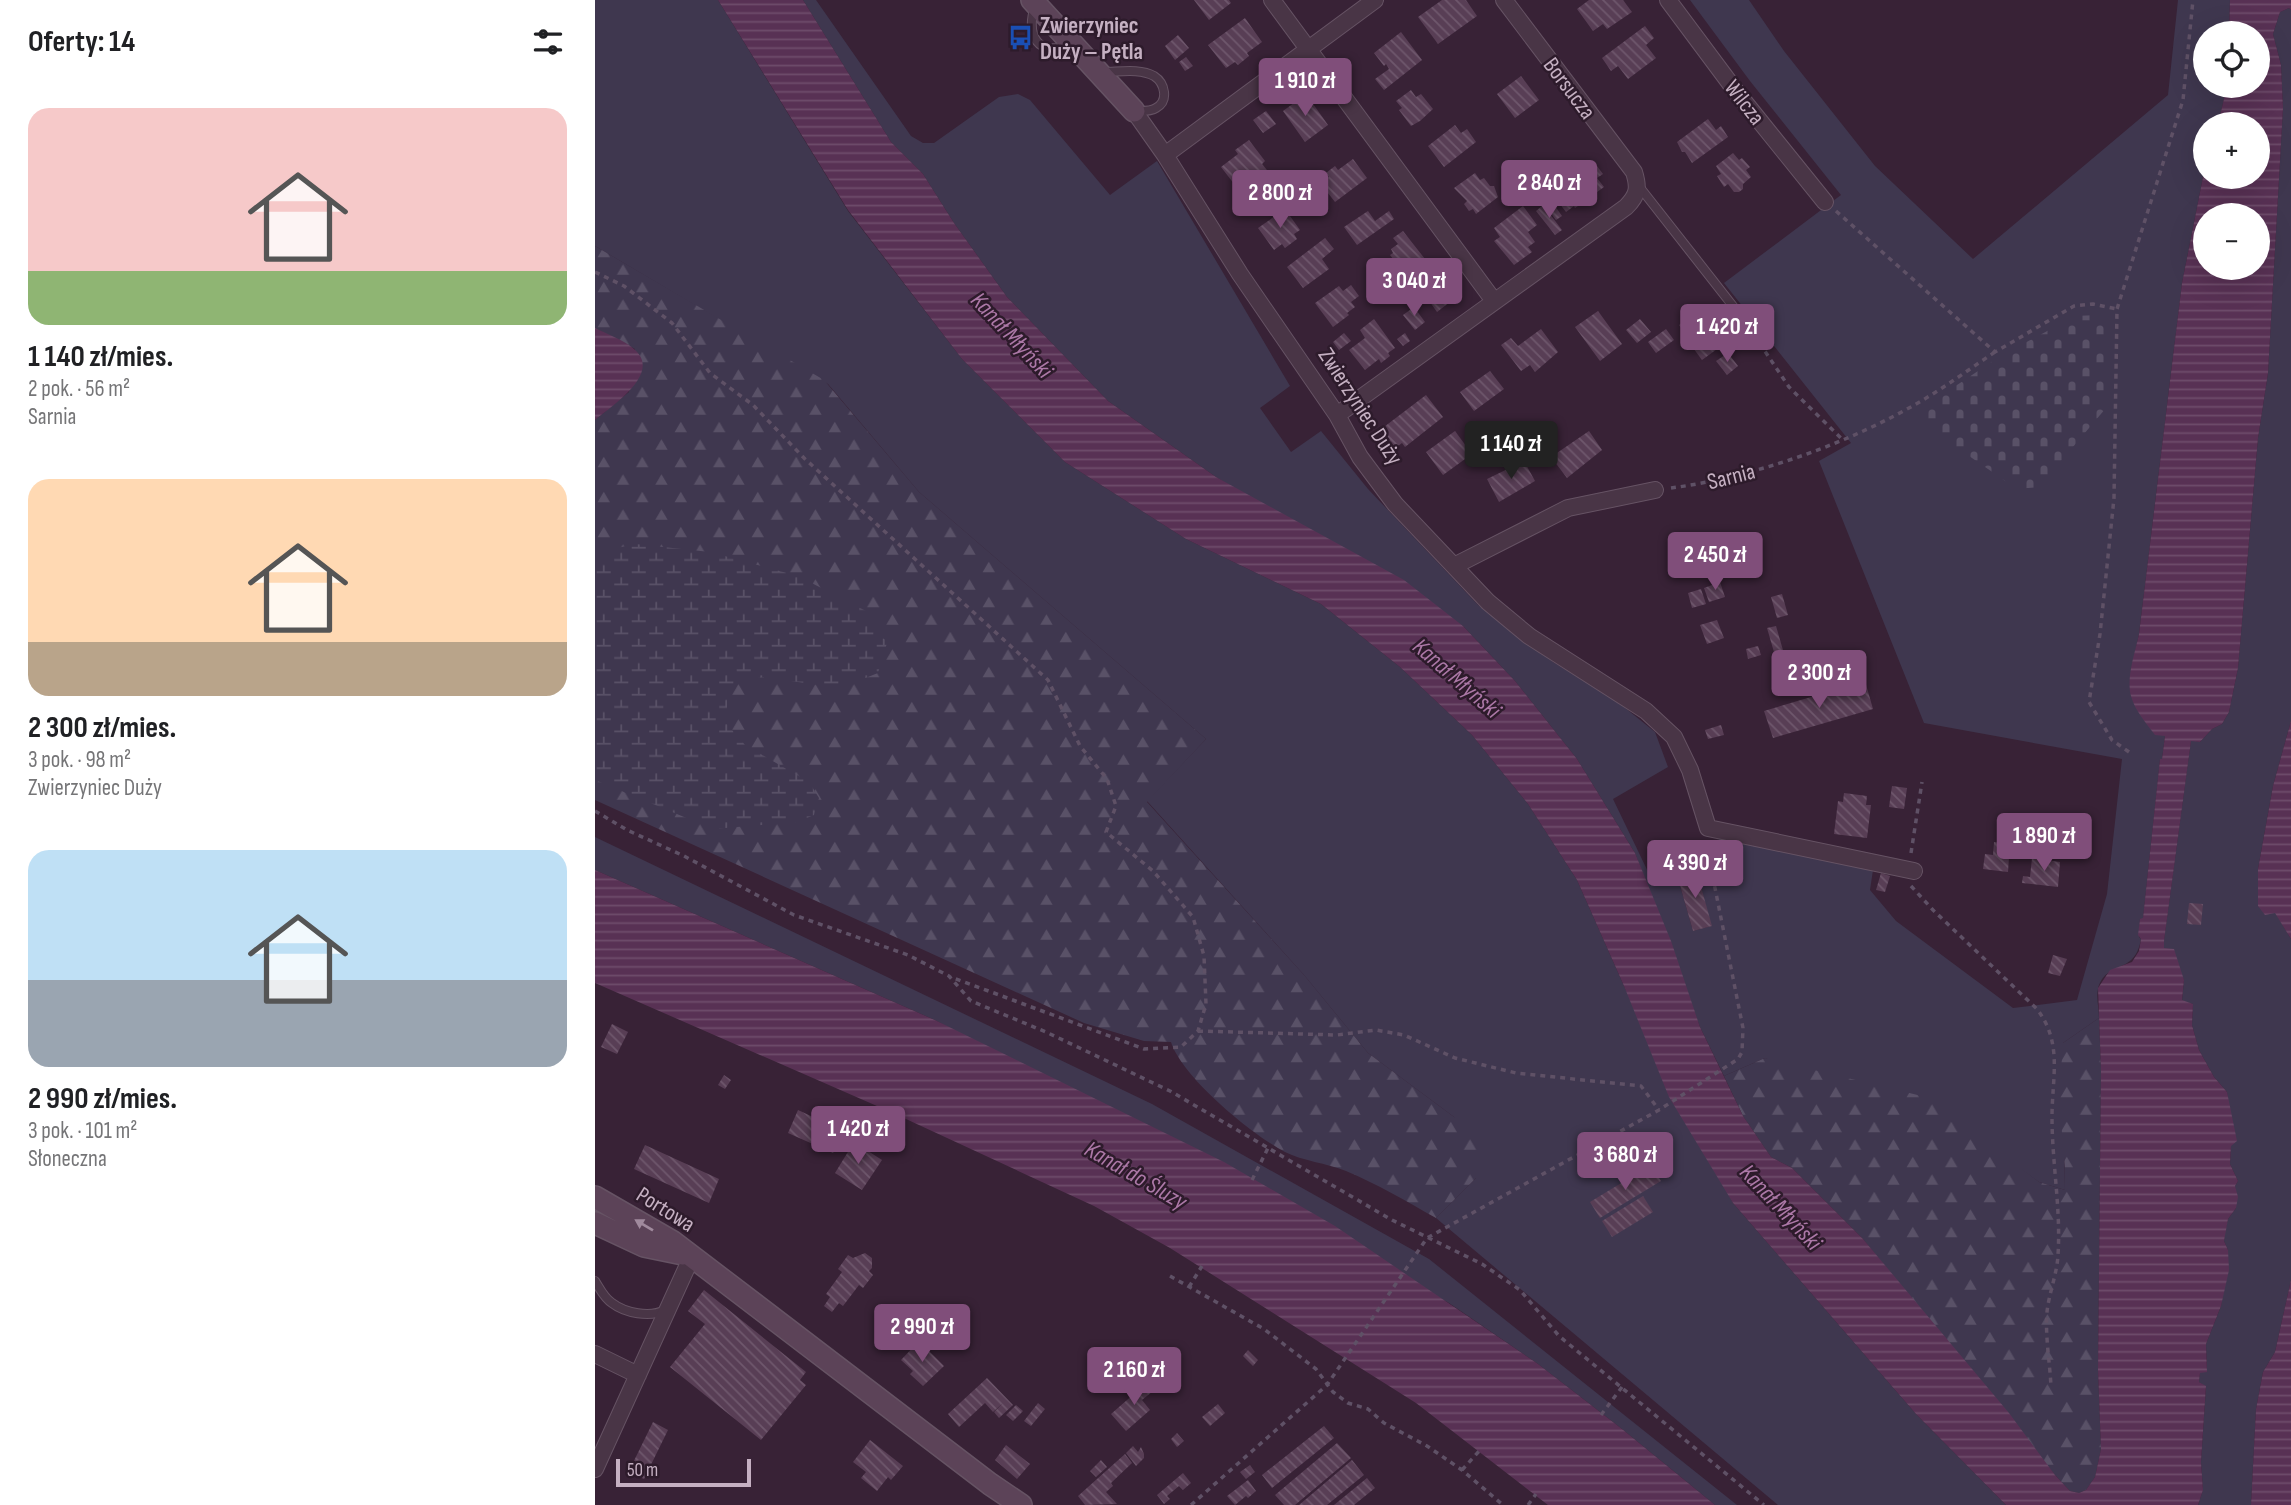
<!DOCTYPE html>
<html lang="pl">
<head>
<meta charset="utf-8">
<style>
	:root { --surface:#fff; --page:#f2f2f2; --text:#202124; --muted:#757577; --accent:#804e7a }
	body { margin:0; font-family:"Sofia Sans Condensed",sans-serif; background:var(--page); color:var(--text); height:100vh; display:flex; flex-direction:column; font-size:26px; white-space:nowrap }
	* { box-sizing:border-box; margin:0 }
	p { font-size:23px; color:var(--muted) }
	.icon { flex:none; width:38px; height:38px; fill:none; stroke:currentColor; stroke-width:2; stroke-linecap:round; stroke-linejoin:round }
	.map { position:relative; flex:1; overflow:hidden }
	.drawer { display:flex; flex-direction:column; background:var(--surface); width:595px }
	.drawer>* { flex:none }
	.fabs { position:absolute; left:1598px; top:21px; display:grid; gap:14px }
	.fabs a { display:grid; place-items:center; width:77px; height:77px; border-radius:50%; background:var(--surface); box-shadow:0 7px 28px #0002; font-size:35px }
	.scale { position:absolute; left:21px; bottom:18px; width:135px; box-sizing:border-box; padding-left:7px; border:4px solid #c5b0c2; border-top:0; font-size:19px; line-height:24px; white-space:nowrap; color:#c5b0c2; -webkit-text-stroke:5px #2d1b2b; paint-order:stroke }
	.price { position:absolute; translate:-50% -60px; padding:0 16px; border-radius:7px; background:var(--accent); color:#fff; font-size:23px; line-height:46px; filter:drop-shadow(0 2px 4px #0008) }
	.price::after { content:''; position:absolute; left:50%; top:42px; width:21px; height:16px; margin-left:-10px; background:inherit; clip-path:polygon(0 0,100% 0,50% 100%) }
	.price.selected { background:#222; color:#fff }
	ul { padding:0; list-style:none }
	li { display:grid; align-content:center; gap:14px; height:371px; padding:0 28px }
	li span { display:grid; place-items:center; height:217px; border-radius:21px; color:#555 }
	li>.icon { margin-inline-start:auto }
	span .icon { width:126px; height:126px; fill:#fffc; stroke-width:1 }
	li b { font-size:30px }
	h2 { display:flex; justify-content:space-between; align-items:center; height:84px; padding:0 28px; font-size:30px }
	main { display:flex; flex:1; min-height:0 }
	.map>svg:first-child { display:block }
	.green { fill:#3f374f }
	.forest { fill:url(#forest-firs) }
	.wetland { fill:url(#wetland-marsh) }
	.cemetery { fill:url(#cemetery-stones) }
	.water { fill:url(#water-rules); fill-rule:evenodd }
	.building { fill:url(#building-back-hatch) }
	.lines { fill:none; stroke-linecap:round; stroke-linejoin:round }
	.lane-casing { stroke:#665364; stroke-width:10 }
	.street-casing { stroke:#665364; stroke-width:18 }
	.secondary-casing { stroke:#665364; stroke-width:24 }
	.path { stroke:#5f5166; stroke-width:3.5; stroke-dasharray:5 5; stroke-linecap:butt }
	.lane { stroke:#493546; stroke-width:8 }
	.street { stroke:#493546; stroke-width:16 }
	.secondary { stroke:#5c4358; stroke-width:21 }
	.oneway { fill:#a08a9d }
	.labels { text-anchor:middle; stroke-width:5; stroke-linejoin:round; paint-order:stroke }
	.poi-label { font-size:23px; font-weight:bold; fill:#c5b0c2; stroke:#2d1b2b; text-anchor:start }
	.street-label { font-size:23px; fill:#c5b0c2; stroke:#2d1b2b }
	.water-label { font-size:24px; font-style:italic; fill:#ac78a7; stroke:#2d1b2b }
</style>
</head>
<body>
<main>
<section class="drawer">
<h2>Oferty: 14<svg class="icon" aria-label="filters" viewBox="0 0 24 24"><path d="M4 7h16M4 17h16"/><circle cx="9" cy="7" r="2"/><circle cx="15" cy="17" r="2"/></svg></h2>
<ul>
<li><span style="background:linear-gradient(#f6c9c9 75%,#8fb573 0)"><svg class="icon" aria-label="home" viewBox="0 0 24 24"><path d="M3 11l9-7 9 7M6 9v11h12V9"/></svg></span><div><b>1 140 zł/mies.</b><p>2 pok. · 56 m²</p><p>Sarnia</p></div></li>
<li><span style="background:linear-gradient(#ffd9b3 75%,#b9a48a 0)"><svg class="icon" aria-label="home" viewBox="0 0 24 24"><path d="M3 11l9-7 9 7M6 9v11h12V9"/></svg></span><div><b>2 300 zł/mies.</b><p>3 pok. · 98 m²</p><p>Zwierzyniec Duży</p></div></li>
<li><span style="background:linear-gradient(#bfe0f5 60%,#9aa5b1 0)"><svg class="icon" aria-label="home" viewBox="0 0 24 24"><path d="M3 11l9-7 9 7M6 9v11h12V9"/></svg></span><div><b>2 990 zł/mies.</b><p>3 pok. · 101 m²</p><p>Słoneczna</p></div></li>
</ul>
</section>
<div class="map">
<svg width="1696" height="1505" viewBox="0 0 1696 1505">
	<defs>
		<pattern id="forest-firs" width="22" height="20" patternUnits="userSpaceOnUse" patternTransform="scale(1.75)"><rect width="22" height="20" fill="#3f374f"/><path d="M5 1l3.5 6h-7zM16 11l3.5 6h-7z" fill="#595167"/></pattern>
		<pattern id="wetland-marsh" width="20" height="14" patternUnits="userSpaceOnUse" patternTransform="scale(1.75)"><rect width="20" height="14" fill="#3f374f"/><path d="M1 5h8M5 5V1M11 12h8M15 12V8" fill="none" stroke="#595167"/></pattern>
		<pattern id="cemetery-stones" width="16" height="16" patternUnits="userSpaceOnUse" patternTransform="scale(1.75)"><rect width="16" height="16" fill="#3f374f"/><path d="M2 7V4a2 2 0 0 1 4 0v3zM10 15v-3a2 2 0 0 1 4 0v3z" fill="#595167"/></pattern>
		<pattern id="water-rules" width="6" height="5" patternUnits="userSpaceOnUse" patternTransform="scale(1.75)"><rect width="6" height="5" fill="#583154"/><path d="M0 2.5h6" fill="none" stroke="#6e4c6b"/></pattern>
		<pattern id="building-back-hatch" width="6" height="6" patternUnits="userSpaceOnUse" patternTransform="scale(1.75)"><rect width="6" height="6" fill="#583e55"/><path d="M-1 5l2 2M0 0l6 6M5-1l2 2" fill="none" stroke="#6e576c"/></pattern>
	</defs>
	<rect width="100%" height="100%" fill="#382236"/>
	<path class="green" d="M0,0H123L253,211L367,359L470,462L591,539L726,604L805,667L877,735L933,804L982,880L1029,986L1138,1203L1321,1414L1411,1505H1183L841,1218L881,1178L859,1117L773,1053L709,975L552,801L611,739L324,492L233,384L0,246Z
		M208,0H221L316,136L328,143H339L404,97L423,94L435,100L515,195L562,161L695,386L665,408L696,452L726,431L773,489L883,605L958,662L1019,699L1060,732L1073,767L1018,799L1057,880L1082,875L1098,931L1116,926L1101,869L1126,837L1278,870L1275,890L1301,921L1418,1008L1482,1000L1512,894L1527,759L1329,723L1224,461L1256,443L1129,283L1246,195L1155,81L1095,0H1154L1189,51L1280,166L1378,259L1573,95L1583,0H1635L1634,33H1610V86H1632L1623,124H1610V167L1587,283L1544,634L1537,667L1570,736L1567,759L1565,760L1548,919H1545L1544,937L1546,939C1540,976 1511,959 1503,989C1501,997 1504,1009 1504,1018L1468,1043L1470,1190L1444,1182L1415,1161L1170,1058L1129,1076L1105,1027L1040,853L982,759L920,681L868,626L621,477L513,401L412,297L359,223L328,174L296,142Z
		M1694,8L1696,10V721L1678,786L1663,869V906L1680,912L1696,939V1280L1680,1352L1668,1372L1661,1409L1656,1505H1603L1608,1490L1606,1462L1611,1387L1604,1382L1605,1372L1612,1371L1611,1344L1626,1306L1633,1250L1629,1241L1630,1231L1633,1219L1641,1208L1640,1186L1643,1181L1635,1164L1636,1146L1632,1092L1619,1077L1604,1050L1597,1025L1598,1004L1587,1001L1589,980L1569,948V940L1596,740L1605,742L1617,729L1627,724L1634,712L1643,668L1663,438L1673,373L1688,108L1686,65L1678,34L1685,12Z
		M0,837L557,1104L834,1259L1142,1505H1120L1027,1429L943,1364L854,1303L342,1021L0,870Z"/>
	<path class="forest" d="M0,246L229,380L324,492L611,739L552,802L709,975L773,1053L859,1117L884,1145L881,1178L841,1218C811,1201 782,1184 751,1171C731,1163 708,1161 690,1152C656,1134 587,1077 576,1042L549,1041L489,1023L0,800V420L34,392L40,349L0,328Z
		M1504,1018L1506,1070L1503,1370L1506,1449L1500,1477L1491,1490L1484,1493L1475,1491L1460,1475L1268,1239L1197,1168L1176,1157L1148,1116L1129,1076L1170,1058L1335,1098L1444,1182L1470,1190V1168L1464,1098L1468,1043Z"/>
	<path class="wetland" d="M40,544L115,552L203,576L271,611L292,643L283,673L245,688L168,677L143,682L132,699V724L150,745L214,782L224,798L219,815L202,822L118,829L0,780V553Z"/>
	<path class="cemetery" d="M1503,315L1512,324L1511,408L1444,487L1422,489L1332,427L1327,413L1335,403L1404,357L1480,316Z"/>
	<path class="water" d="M123,0H208L296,142L328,174L359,223L412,297L513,401L621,477L809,580L868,626L920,681L982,759L1040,853L1076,941L1105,1027L1148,1116L1176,1157L1197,1168L1268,1239L1414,1413L1460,1475L1475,1491L1484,1493L1491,1490L1500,1477L1506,1449L1503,1370L1506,1070L1503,988L1515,970L1537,962L1544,951L1546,939L1543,935L1545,919L1548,918L1565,759H1567L1570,736L1560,735C1552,724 1540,711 1536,696C1531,678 1540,653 1544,634L1587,283L1610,167V177H1662V124H1623L1632,86H1662V33H1634L1635,0H1696V10L1694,8L1685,12L1678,34L1686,65L1688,108L1673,373L1663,438L1643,668L1634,712L1627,724L1617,729L1605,742L1596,741L1569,941V948L1579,949L1589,980L1587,1000L1598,1004L1597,1025L1604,1050L1619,1077L1632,1092L1642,1141L1636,1146L1635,1164L1643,1181L1640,1186L1643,1197L1641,1208L1633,1219L1629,1241L1633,1250L1634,1270L1626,1306L1611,1344L1612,1372L1605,1373L1604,1382L1611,1386L1606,1462L1608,1490L1603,1505H1411L1321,1414L1138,1203L1074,1097L1029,986L982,880L933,804L877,735L805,667L726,604L591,539L470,462L367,359L253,210ZM1610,215H1662V268H1610Z
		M0,328C12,334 29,340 39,349C68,373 17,406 0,420Z
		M1696,721V939L1680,913L1670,915L1663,906V869L1678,786Z
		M0,870L342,1021L629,1162L740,1226L943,1364L1027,1429L1120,1505H953L821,1403L575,1248L499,1206L298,1113L0,983Z
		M1696,1280V1505H1656L1661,1409L1668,1372L1680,1352Z"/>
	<path class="building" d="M599,0H634L636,3L614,20Z
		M847,0H871L882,16L843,44L823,17Z
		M994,0H1028L1037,12L1012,29L1008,24L998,31L982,9Z
		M650,18L667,42L652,53L654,56L643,65L640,62L631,68L613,45Z
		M1050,26L1059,38L1051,45L1061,58L1033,79L1023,66L1016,71L1007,58Z
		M806,32L827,60L789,90L780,79L794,69L791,64L789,66L779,53Z
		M583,35L594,48L580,60L570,46Z
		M591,57L598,66L590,71L584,62Z
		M926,76L944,100L920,118L902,94Z
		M816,90L821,97L826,94L838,109L825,121L816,126L804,110L807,108L801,101Z
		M711,94L733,125L710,142L688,111Z
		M671,111L681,124L668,133L658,120Z
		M1113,119L1121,130L1126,126L1133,137L1097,163L1090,152H1087L1082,142Z
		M860,125L866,133L872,129L881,142L849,167L833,146Z
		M654,140L670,161L667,164L681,181L653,202L626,167L643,154L640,150Z
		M1138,153L1144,160L1147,158L1155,167L1151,170L1156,177L1148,184V189L1144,192H1139L1133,184L1129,187L1122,176L1126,174L1121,166Z
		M758,159L772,178L740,202L725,183L734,177L731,173L740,166L743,170Z
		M999,162L1008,174L1002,178L1009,187L980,208L979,206L971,212L958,195Z
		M880,173L885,180L889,178L895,186H899L903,197L881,214L878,209L874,211L869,204L872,201L859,188Z
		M711,182L727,202L720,207L705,187Z
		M948,205L967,230L960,235L941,211Z
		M928,206L942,225L933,232L940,242L933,247L937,252L919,265L899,241L905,237L899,228Z
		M960,206L967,216L961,220L954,211Z
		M690,209L705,230L699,234L702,239L690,248L687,244L679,250L663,228Z
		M773,211L780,221L794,211L799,219L762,245L749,227Z
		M808,231L830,259L813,272L805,262L802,264L795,255L798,253L796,249L803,244L798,238Z
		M730,238L739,249L727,259L734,269L708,288L692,267Z
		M843,275L860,298L842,312L825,288Z
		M756,285L764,296L756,302L760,307L752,313L754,315L738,327L720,303L744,286L748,291Z
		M819,307L830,322L820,330L808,315Z
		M1003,311L1027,344L1005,361L980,327Z
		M1101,312L1106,319L1109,316L1129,344L1107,360L1087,333L1089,332L1084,325Z
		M779,319L800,348L793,353L795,356L786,363L784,359L770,370L754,350L770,338L765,330Z
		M1045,319L1056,332L1042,343L1031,330Z
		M946,329L963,352L940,372L935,365L926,371L906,345L916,338L923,346Z
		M1071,329L1079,340L1061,353L1053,342Z
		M749,333L756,341L744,350L738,342Z
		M810,333L815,341L808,346L802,339Z
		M1133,353L1143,366L1132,375L1121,361Z
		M895,371L909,389L879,411L865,392Z
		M831,395L848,417L810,447L807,443L799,449L785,430Z
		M860,431L877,454L848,475L831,452Z
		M994,431L1007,450L972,478L956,457Z
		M929,461L940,481L904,502L892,479Z
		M1125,582L1130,597L1114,602L1109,588Z
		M1106,589L1111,604L1097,608L1093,593Z
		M1187,594L1193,615L1182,618L1176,597Z
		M1122,620L1129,638L1112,644L1105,625Z
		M1181,626L1190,657L1181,659L1172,628Z
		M1163,646L1166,655L1153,659L1151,649Z
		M1208,650L1214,671L1203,675L1196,654Z
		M1241,655L1247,673L1233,678L1227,660Z
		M1260,655L1264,667L1251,670L1249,664L1256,662L1255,657Z
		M1189,668L1197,689L1185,693L1177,673Z
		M1270,681L1278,709L1178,738L1169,711Z
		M1126,725L1129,735L1113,739L1110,730Z
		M1297,786L1312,788L1309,809L1294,807Z
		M1249,793L1272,796L1271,805H1276L1272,838L1239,834L1243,801L1248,802Z
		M1399,842L1421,844L1419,857H1414L1413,872L1388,869L1390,854L1398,855Z
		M1437,858L1465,862L1463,887L1427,883L1428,876L1435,877Z
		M1101,869L1117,926L1098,931L1082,875Z
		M1286,873L1295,876L1290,892L1281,890Z
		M1594,903L1608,904L1606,925L1592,924Z
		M1458,955L1472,959L1465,976L1453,973Z
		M17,1024L33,1032L22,1054L6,1047Z
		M129,1075L136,1080L130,1089L123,1085Z
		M203,1110L248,1131L238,1153L193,1133Z
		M259,1142L287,1160L267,1190L240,1173Z
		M50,1145L124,1179L114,1203L39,1169Z
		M1056,1165L1066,1181L1005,1218L995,1202Z
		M1048,1196L1058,1212L1017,1237L1007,1221Z
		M270,1253L277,1258V1268L274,1271L278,1275L268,1288L264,1285L248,1306L244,1303L237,1312L229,1306L235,1297L231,1294L247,1272L243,1269L253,1255L258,1258Z
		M109,1290L211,1372L205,1380L211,1385L166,1440L75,1367L110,1324L93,1311Z
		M324,1341L349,1366L328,1386L315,1374L318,1371L306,1360Z
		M653,1350L663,1360L658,1366L648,1356Z
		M392,1378L418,1405L404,1418L399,1412L408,1403L398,1412L390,1403L364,1427L353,1414Z
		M556,1379L563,1387L547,1400L555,1410L531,1431L516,1414Z
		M443,1403L450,1409L436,1426L429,1421Z
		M623,1404L630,1413L615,1426L607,1417Z
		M421,1405L428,1411L418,1421L411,1415Z
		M58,1422L73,1430L49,1479L33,1473Z
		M729,1426L739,1438L677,1488L667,1475Z
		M582,1433L589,1441L582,1447L576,1439Z
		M275,1440L308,1466L296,1480L293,1477L282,1491L266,1478L271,1472L258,1462Z
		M742,1443L756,1458L700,1505H689L680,1495Z
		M411,1445L435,1464L422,1479L400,1460Z
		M538,1446L543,1452L546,1447L549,1454V1458L541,1466L531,1453Z
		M530,1454L537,1463L516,1483L518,1486L511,1492L522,1504L490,1505L483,1496Z
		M506,1460L512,1467L501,1477L495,1471Z
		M757,1460L769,1475L732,1505H704Z
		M655,1465L660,1472L651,1479L645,1472Z
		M588,1473L596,1483L588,1490L584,1486L572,1496L575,1499L569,1504L562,1495Z
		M772,1478L780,1488L759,1505H739Z
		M653,1480L661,1491L653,1498L651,1496L640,1505L632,1496Z"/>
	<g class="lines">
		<defs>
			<path id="lane" d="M440,6C431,35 442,58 475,44
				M509,72C524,72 545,68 559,76C570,83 574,101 561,108C555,112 546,111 539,111
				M1043,185L1152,324
				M0,1281C5,1289 9,1298 17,1303C30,1313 55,1318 70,1310"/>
			<path id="street" d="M677,0L899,301
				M1073,0L1143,94L1230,202
				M539,111L570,155L645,274L742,415L765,457L800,504L893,602L934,636L1051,711L1079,737L1095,770L1113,828L1319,871
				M570,155L780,0
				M742,415L1031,207C1043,195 1044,188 1039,172L909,0
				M859,566L973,508L1060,490
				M0,1354L43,1375
				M0,1469L97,1256"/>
			<path id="secondary" d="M437,0L539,111
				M0,1197L78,1242L395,1484L426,1505
				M0,1223L49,1246L88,1254"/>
		</defs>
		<use href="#lane" class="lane-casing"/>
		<use href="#street" class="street-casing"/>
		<use href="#secondary" class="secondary-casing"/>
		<path class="path" d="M1241,211L1400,352L1479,306L1498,304L1522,309
			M0,272L29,286L77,323L115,373L158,405L210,459L453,680L485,746L512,779L521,806L511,832L558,871L598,917L609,956L611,1004L603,1031L586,1047L549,1049L356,977
			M1159,335L1194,387L1248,440
			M1076,488C1160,477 1255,443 1328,400C1353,385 1376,368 1400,352
			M1534,752L1517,740L1494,702L1505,634L1519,498L1522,309L1588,100L1598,0
			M0,811L32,830L89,856L199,915L313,955L354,976L376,1001L451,1032L575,1091L797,1220L887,1264L925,1290L964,1336L1169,1505
			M1316,853L1327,782
			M1316,886L1338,910L1442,1009C1468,1043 1457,1077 1457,1117C1457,1163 1466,1209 1463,1255C1462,1274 1454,1293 1452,1312C1450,1337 1455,1363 1456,1387
			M603,1031L742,1035L781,1030L809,1035L860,1058L921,1073L1046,1086L1064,1110
			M657,1180L673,1148
			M575,1276L669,1329L721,1369L738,1392L753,1403L773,1409L789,1423L832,1446L867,1470L908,1505
			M594,1287L607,1266
			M1006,1415L1027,1387
			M867,1470L886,1449
			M596,1505L732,1385L832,1238L1064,1110L1143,1059L1147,1052L1148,1028L1115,863L1114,843
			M933,1505L941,1494"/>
		<use href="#lane" class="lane"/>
		<use href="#street" class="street"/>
		<use href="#secondary" class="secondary"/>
	</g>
	<defs><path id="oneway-solid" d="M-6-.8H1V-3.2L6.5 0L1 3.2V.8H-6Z" transform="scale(1.75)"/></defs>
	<use class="oneway" href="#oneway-solid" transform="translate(49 1225) rotate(-149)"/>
	<defs>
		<symbol id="bus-bare" viewBox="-9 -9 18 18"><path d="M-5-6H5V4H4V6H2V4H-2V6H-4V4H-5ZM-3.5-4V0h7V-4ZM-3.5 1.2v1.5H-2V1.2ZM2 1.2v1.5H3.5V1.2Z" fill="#1a4fb4" stroke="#2d1b2b" stroke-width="2.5" paint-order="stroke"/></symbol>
	</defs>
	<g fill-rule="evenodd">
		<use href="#bus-bare" x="408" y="20" width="35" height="35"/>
	</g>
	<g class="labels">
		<g class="poi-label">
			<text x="445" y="33">Zwierzyniec<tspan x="445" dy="26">Duży – Pętla</tspan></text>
		</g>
		<g class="street-label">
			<text transform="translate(975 88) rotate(53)" y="8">Borsucza</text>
			<text transform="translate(1150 102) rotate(52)" y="8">Wilcza</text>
			<text transform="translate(766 406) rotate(57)" y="8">Zwierzyniec Duży</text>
			<text transform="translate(1136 476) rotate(-14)" y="8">Sarnia</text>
			<text transform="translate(71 1209) rotate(32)" y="8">Portowa</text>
		</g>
		<g class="water-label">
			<text transform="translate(417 335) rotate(47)" y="8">Kanał Młyński</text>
			<text transform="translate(862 678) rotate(41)" y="8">Kanał Młyński</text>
			<text transform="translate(541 1175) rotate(30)" y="8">Kanał do Śluzy</text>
			<text transform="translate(1186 1207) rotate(47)" y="8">Kanał Młyński</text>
		</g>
	</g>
</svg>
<div class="fabs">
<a><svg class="icon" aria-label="locate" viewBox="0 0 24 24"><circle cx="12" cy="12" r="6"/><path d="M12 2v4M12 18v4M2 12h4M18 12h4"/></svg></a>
<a>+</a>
<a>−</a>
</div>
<div class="scale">50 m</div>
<b class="price" style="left:710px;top:118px">1 910 zł</b>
<b class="price" style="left:954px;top:220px">2 840 zł</b>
<b class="price" style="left:685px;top:230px">2 800 zł</b>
<b class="price" style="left:819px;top:318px">3 040 zł</b>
<b class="price" style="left:1132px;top:364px">1 420 zł</b>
<b class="price selected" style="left:916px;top:481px">1 140 zł</b>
<b class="price" style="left:1120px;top:592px">2 450 zł</b>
<b class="price" style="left:1224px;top:710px">2 300 zł</b>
<b class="price" style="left:1449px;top:873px">1 890 zł</b>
<b class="price" style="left:1100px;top:900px">4 390 zł</b>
<b class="price" style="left:263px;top:1166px">1 420 zł</b>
<b class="price" style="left:1030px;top:1192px">3 680 zł</b>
<b class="price" style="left:327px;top:1364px">2 990 zł</b>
<b class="price" style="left:539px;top:1407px">2 160 zł</b>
</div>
</main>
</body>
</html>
